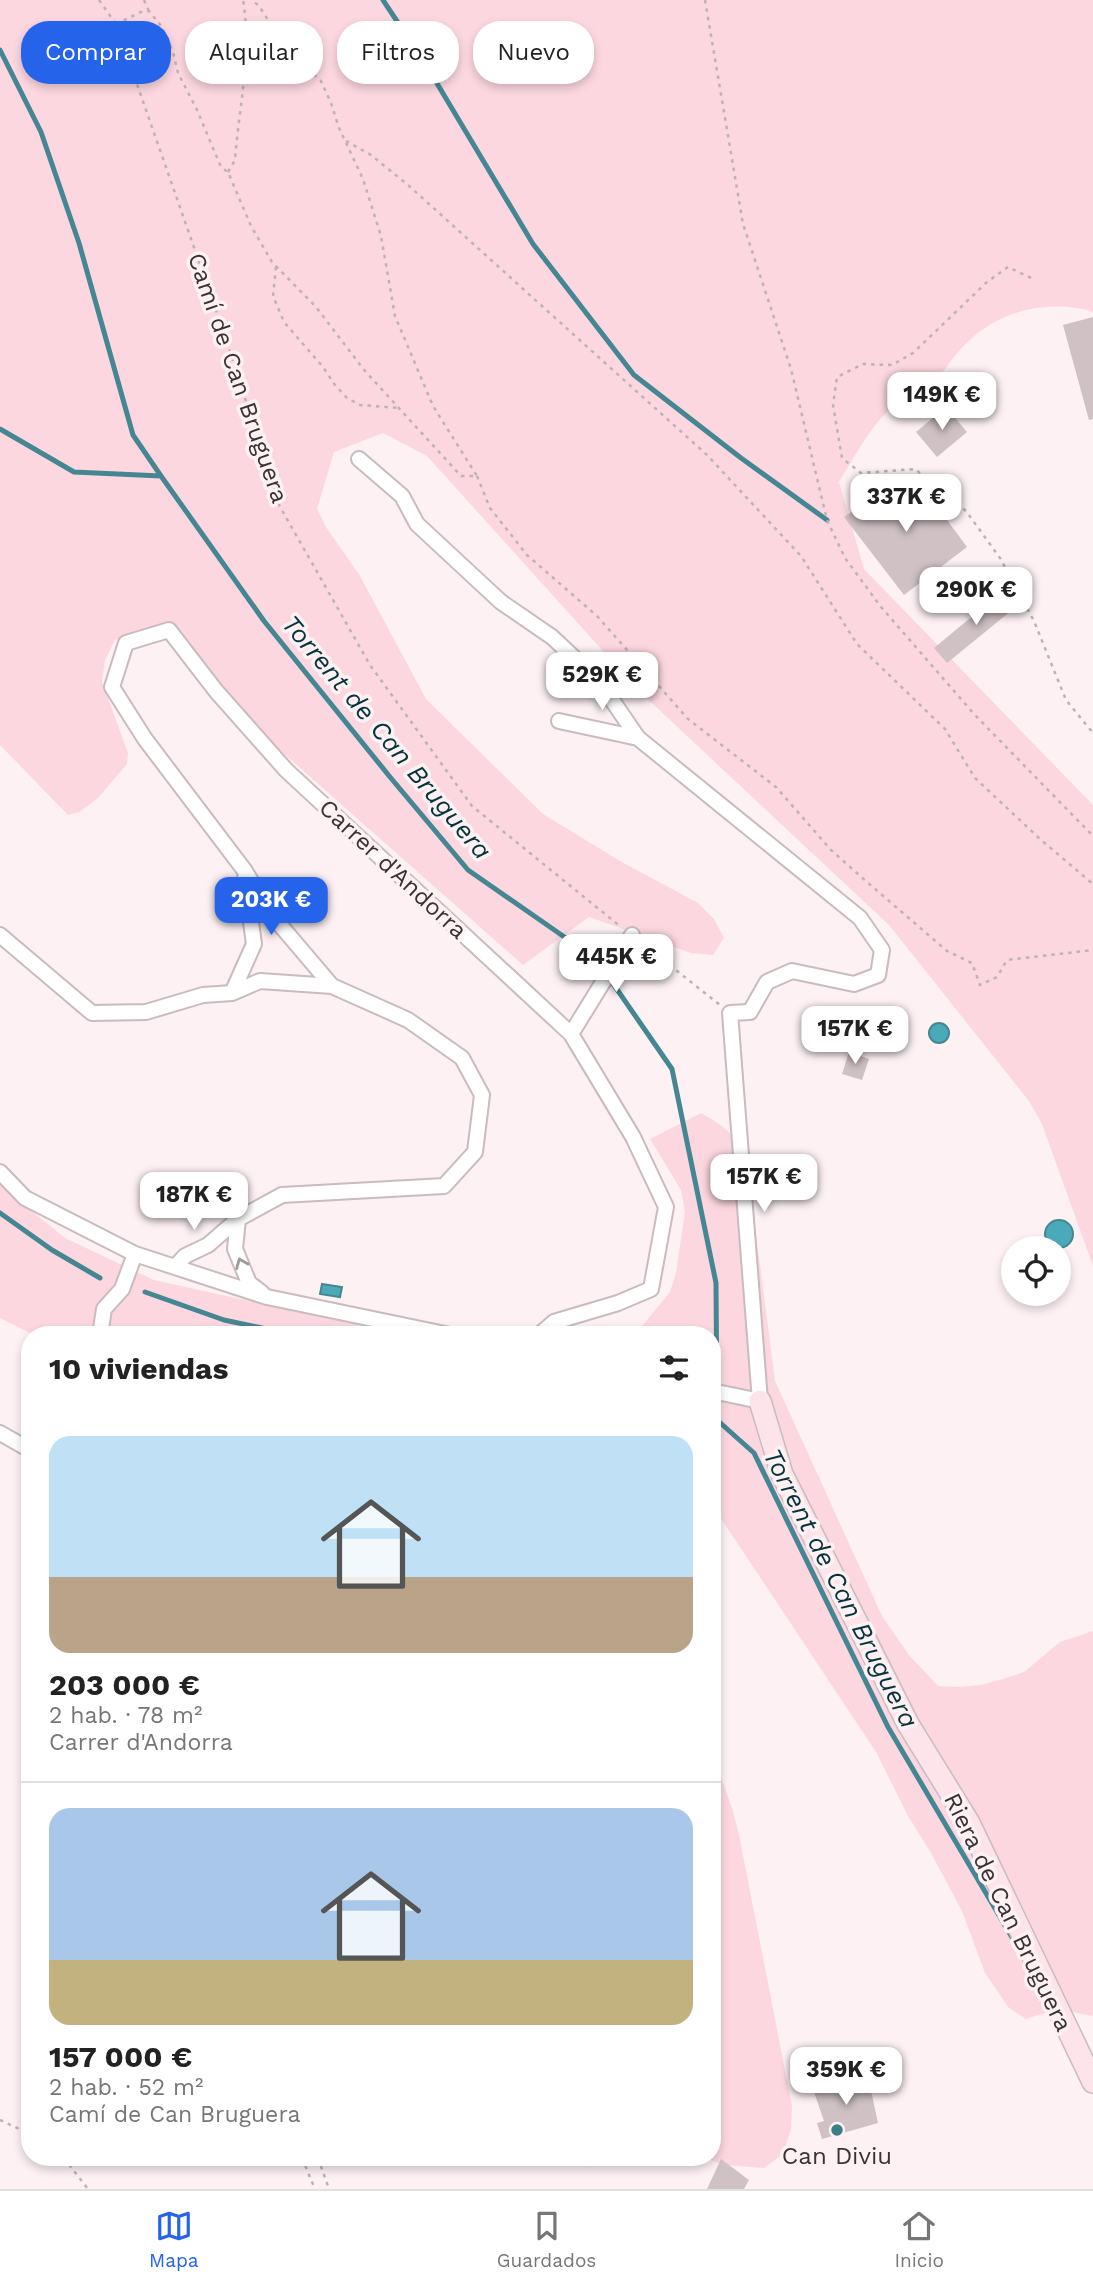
<!DOCTYPE html>
<html lang="es">
<head>
<meta charset="utf-8">
<style>
	:root { --surface:#fff; --page:#f2f2f2; --text:#222; --muted:#767676; --line:#e0e0e0; --accent:#2563eb }
	body { margin:0; font-family:"Work Sans",sans-serif; background:var(--page); color:var(--text); height:100vh; display:flex; flex-direction:column; font-size:26px; white-space:nowrap }
	* { box-sizing:border-box; margin:0 }
	p { font-size:23px; color:var(--muted) }
	.icon { flex:none; width:38px; height:38px; fill:none; stroke:currentColor; stroke-width:2; stroke-linecap:round; stroke-linejoin:round }
	.map { position:relative; flex:1; overflow:hidden }
	.panel { position:absolute; left:21px; top:1326px; width:700px; height:840px; display:flex; flex-direction:column; background:var(--surface); border-radius:28px; box-shadow:0 4px 10px #0003 }
	.panel>* { flex:none }
	.hud { position:absolute; left:21px; top:21px; width:700px; height:63px; display:flex; gap:14px }
	.fabs { position:absolute; left:1001px; top:1236px; display:grid; gap:14px }
	.fabs a { display:grid; place-items:center; width:70px; height:70px; border-radius:50%; background:var(--surface); box-shadow:0 4px 10px #0003; font-size:35px }
	.price { position:absolute; translate:-50% -60px; padding:0 16px; border-radius:14px; background:#fff; color:#222; font-size:23px; line-height:46px; filter:drop-shadow(0 2px 4px #0008) }
	.price::after { content:''; position:absolute; left:50%; top:42px; width:21px; height:16px; margin-left:-10px; background:inherit; clip-path:polygon(0 0,100% 0,50% 100%) }
	.price.active { background:var(--accent); color:#fff }
	ul { padding:0; list-style:none }
	li { display:grid; align-content:center; gap:14px; height:371px; padding:0 28px }
	li+li { border-top:2px solid var(--line) }
	li span { display:grid; place-items:center; height:217px; border-radius:21px; color:#555 }
	li>.icon { margin-inline-start:auto }
	span .icon { width:126px; height:126px; fill:#fffc; stroke-width:1 }
	li b { font-size:30px }
	h2 { display:flex; justify-content:space-between; align-items:center; height:84px; padding:0 28px; font-size:30px }
	.chip { padding:0 24px; border-radius:28px; background:var(--surface); box-shadow:0 4px 10px #0003; font-size:24px; line-height:63px }
	.chip.active { background:var(--accent); color:#fff }
	.tabs { display:flex; justify-content:space-around; align-items:center; height:98px; border-top:2px solid var(--line); background:var(--surface); font-size:19px; color:var(--muted) }
	.tabs a { display:grid; justify-items:center; gap:4px }
	.tabs .active { color:var(--accent) }
	.map>svg:first-child { display:block }
	.green { fill:#fcd7e0 }
	.water { fill:#49abba; stroke:#448792; stroke-width:2 }
	.lines { fill:none; stroke-linecap:round; stroke-linejoin:round }
	.stream { stroke:#448792; stroke-width:5 }
	.building { fill:#cfc1c4 }
	.street-casing { stroke:#c9bbbe; stroke-width:18 }
	.secondary-casing { stroke:#c9bbbe; stroke-width:24 }
	.path { stroke:#bdb3b5; stroke-width:2.5; stroke-dasharray:3.5 5; stroke-linecap:butt }
	.street { stroke:#fff; stroke-width:14 }
	.secondary { stroke:#fce4ea; stroke-width:21 }
	.oneway { stroke:#9c999a }
	.poi-dot { fill:#39808a; stroke:#fdf1f4; stroke-width:2.5 }
	.labels { text-anchor:middle; stroke-width:7; stroke-linejoin:round; paint-order:stroke }
	.street-label { font-size:24px; fill:#393335; stroke:#fdf1f4 }
	.poi-label { font-size:24px; fill:#393335; stroke:#fdf1f4 }
	.water-label { font-size:26px; font-style:italic; fill:#05353c; stroke:#fdf1f4 }
</style>
</head>
<body>
<div class="map">
<svg width="1093" height="2189" viewBox="0 0 1093 2189">
	<rect width="100%" height="100%" fill="#fdf1f4"/>
	<path class="green" d="M0,0H1093V312C1060,301 1014,307 985,328C974,335 962,347 954,357C948,364 944,372 937,378C923,392 903,398 888,411C868,430 854,458 839,482L864,569L1093,805V1266L1042,1124L1029,1101L889,925L640,692L427,456L383,433L334,452L317,509L326,527L360,576L426,699L543,814L620,861L698,903L714,919L724,938L713,955L691,953L589,917L523,965L256,729L166,624L115,640L105,660L102,682L128,753L127,764L97,799L79,812L68,815L0,745Z
		M701,1113C728,1128 737,1136 747,1165L775,1381L882,1616L909,1655L938,1686L959,1687L980,1685L1003,1679L1024,1672L1060,1642L1093,1631V2016C1060,2010 1059,2008 1026,2019L1009,2008L985,1973L962,1911L931,1853L908,1816L876,1752L712,1505V1335H631L643,1325L670,1292L676,1273L685,1211L681,1190L650,1139Z
		M0,1185L65,1238L154,1280L402,1335H34L0,1318Z
		M712,1752L732,1808L739,1835L792,2106L791,2129L783,2154L764,2168L723,2165L706,2158H712Z"/>
	<path class="water" d="M929 1033a10 10 0 1 1 20 0a10 10 0 1 1-20 0Z
		M1045 1234a14 14 0 1 1 28 0a14 14 0 1 1-28 0Z
		M322,1284L342,1287L340,1297L320,1294Z"/>
	<g class="lines">
		<path class="stream" d="M383,0L426,65L533,244L634,375L741,458L827,520
			M0,50L41,132L79,243L133,435L161,476
			M0,429L74,472L161,476L264,621L390,777L468,870L596,959L672,1069L716,1283L717,1420L754,1453L888,1727L1013,1939
			M0,1213L52,1250L100,1278
			M145,1292L224,1320L295,1335"/>
	</g>
	<path class="building" d="M1093,317V419L1089,420L1063,325Z
		M946,407L967,432L937,457L916,432Z
		M905,475L936,512L939,509L967,547L904,595L844,517Z
		M1004,590L1017,606L947,663L934,648Z
		M849,1052L869,1059L862,1080L842,1074Z
		M864,2073L872,2095L878,2123L822,2139L817,2123L824,2121L814,2092L825,2090L824,2087Z
		M721,2159L749,2180L744,2189H707Z"/>
	<g class="lines">
		<defs>
			<path id="street" d="M359,459L402,496L417,524L501,602L552,637L599,681L638,738L860,918L882,950L878,975L854,984L792,971L767,982L750,1012L730,1013L760,1401L712,1391
				M559,721L638,738
				M0,935L92,1013L146,1012L203,995L232,993L260,981L332,986L408,1020L462,1058L482,1095L475,1152L444,1186L282,1195L238,1219L208,1245L185,1256L175,1267
				M332,986L270,913L245,871L145,739L112,687L126,643L169,630L216,691L286,770L571,1034L633,1137L666,1207L651,1289L618,1303L554,1322L539,1335
				M232,993L254,944L245,878
				M571,1034L632,935
				M0,1172L25,1198L135,1254L267,1297L450,1335
				M238,1219L235,1249L249,1283L262,1293
				M100,1335L104,1309L122,1289L135,1254
				M0,1433L30,1450"/>
			<path id="secondary" d="M760,1401L782,1474L908,1724L969,1823L1093,2082"/>
		</defs>
		<use href="#street" class="street-casing"/>
		<use href="#secondary" class="secondary-casing"/>
		<path class="path" d="M99,0L116,24L227,342L279,505L370,665L472,806L621,927
			M144,0L149,11
			M705,0L743,224L791,369L827,520L845,558L881,607L974,714L1093,836
			M116,24L141,12L149,11L162,27L173,52L178,73L197,110L221,167L228,172L251,226L272,262L316,307L365,371L461,476H477L433,406L395,316L381,236L363,179L339,128L331,103L321,81L288,51L259,6L252,0
			M346,141L371,155L408,185L707,455L801,556L857,644L945,729L975,778L1040,839L1093,884
			M228,172L235,160C239,107 252,53 243,0
			M276,267L273,296L284,322L323,367L335,385L347,398L360,405L399,408
			M1031,278L1008,267L987,282L913,353L892,365L863,364L837,377L833,405L842,458L861,473L915,469L966,511L1000,558L1034,621L1066,700L1093,733
			M477,476L490,508L527,555L597,616L688,719L776,787L831,850L867,882L947,951L972,963L980,985L997,977L1007,960L1093,950
			M643,944L720,1005
			M0,2120L30,2134
			M64,2158L88,2189
			M302,2158L315,2189
			M318,2158L329,2189
			M561,2158L586,2165"/>
		<use href="#street" class="street"/>
		<use href="#secondary" class="secondary"/>
	</g>
	<defs><path id="oneway-chevron" d="M-2-3.5L2.5 0L-2 3.5" fill="none" stroke-width="1.6" stroke-linecap="round" stroke-linejoin="round" transform="scale(1.75)"/></defs>
	<use class="oneway" href="#oneway-chevron" transform="translate(241 1263) rotate(-112)"/>
	<circle class="poi-dot" cx="837" cy="2130" r="7"/>
	<g class="labels">
		<g class="street-label">
			<text transform="translate(238 378) rotate(71)" y="8">Camí de Can Bruguera</text>
			<text transform="translate(393 869) rotate(43)" y="8">Carrer d'Andorra</text>
			<text transform="translate(1008 1912) rotate(64)" y="8">Riera de Can Bruguera</text>
		</g>
		<g class="poi-label">
			<text x="837" y="2164">Can Diviu</text>
		</g>
		<g class="water-label">
			<text transform="translate(387 737) rotate(50)" y="9">Torrent de Can Bruguera</text>
			<text transform="translate(841 1588) rotate(63)" y="9">Torrent de Can Bruguera</text>
		</g>
	</g>
</svg>
<div class="fabs">
<a><svg class="icon" aria-label="locate" viewBox="0 0 24 24"><circle cx="12" cy="12" r="6"/><path d="M12 2v4M12 18v4M2 12h4M18 12h4"/></svg></a>
</div>
<b class="price" style="left:942px;top:432px">149K €</b>
<b class="price" style="left:906px;top:534px">337K €</b>
<b class="price" style="left:976px;top:627px">290K €</b>
<b class="price" style="left:602px;top:712px">529K €</b>
<b class="price active" style="left:271px;top:937px">203K €</b>
<b class="price" style="left:616px;top:994px">445K €</b>
<b class="price" style="left:855px;top:1066px">157K €</b>
<b class="price" style="left:764px;top:1214px">157K €</b>
<b class="price" style="left:194px;top:1232px">187K €</b>
<b class="price" style="left:846px;top:2107px">359K €</b>
<div class="hud">
<a class="chip active">Comprar</a>
<a class="chip">Alquilar</a>
<a class="chip">Filtros</a>
<a class="chip">Nuevo</a>
</div>
<section class="panel">
<h2>10 viviendas<svg class="icon" aria-label="filters" viewBox="0 0 24 24"><path d="M4 7h16M4 17h16"/><circle cx="9" cy="7" r="2"/><circle cx="15" cy="17" r="2"/></svg></h2>
<ul>
<li><span style="background:linear-gradient(#bfe0f5 65%,#b9a48a 0)"><svg class="icon" aria-label="home" viewBox="0 0 24 24"><path d="M3 11l9-7 9 7M6 9v11h12V9"/></svg></span><div><b>203 000 €</b><p>2 hab. · 78 m²</p><p>Carrer d'Andorra</p></div></li>
<li><span style="background:linear-gradient(#a9c7e8 70%,#c2b280 0)"><svg class="icon" aria-label="home" viewBox="0 0 24 24"><path d="M3 11l9-7 9 7M6 9v11h12V9"/></svg></span><div><b>157 000 €</b><p>2 hab. · 52 m²</p><p>Camí de Can Bruguera</p></div></li>
</ul>
</section>
</div>
<nav class="tabs">
<a class="active"><svg class="icon" aria-label="map" viewBox="0 0 24 24"><path d="M3 6l6-2 6 2 6-2v14l-6 2-6-2-6 2zM9 4v14M15 6v14"/></svg>Mapa</a>
<a><svg class="icon" aria-label="saved" viewBox="0 0 24 24"><path d="M7 4h10v16l-5-4-5 4z"/></svg>Guardados</a>
<a><svg class="icon" aria-label="home" viewBox="0 0 24 24"><path d="M3 11l9-7 9 7M6 9v11h12V9"/></svg>Inicio</a>
</nav>
</body>
</html>
